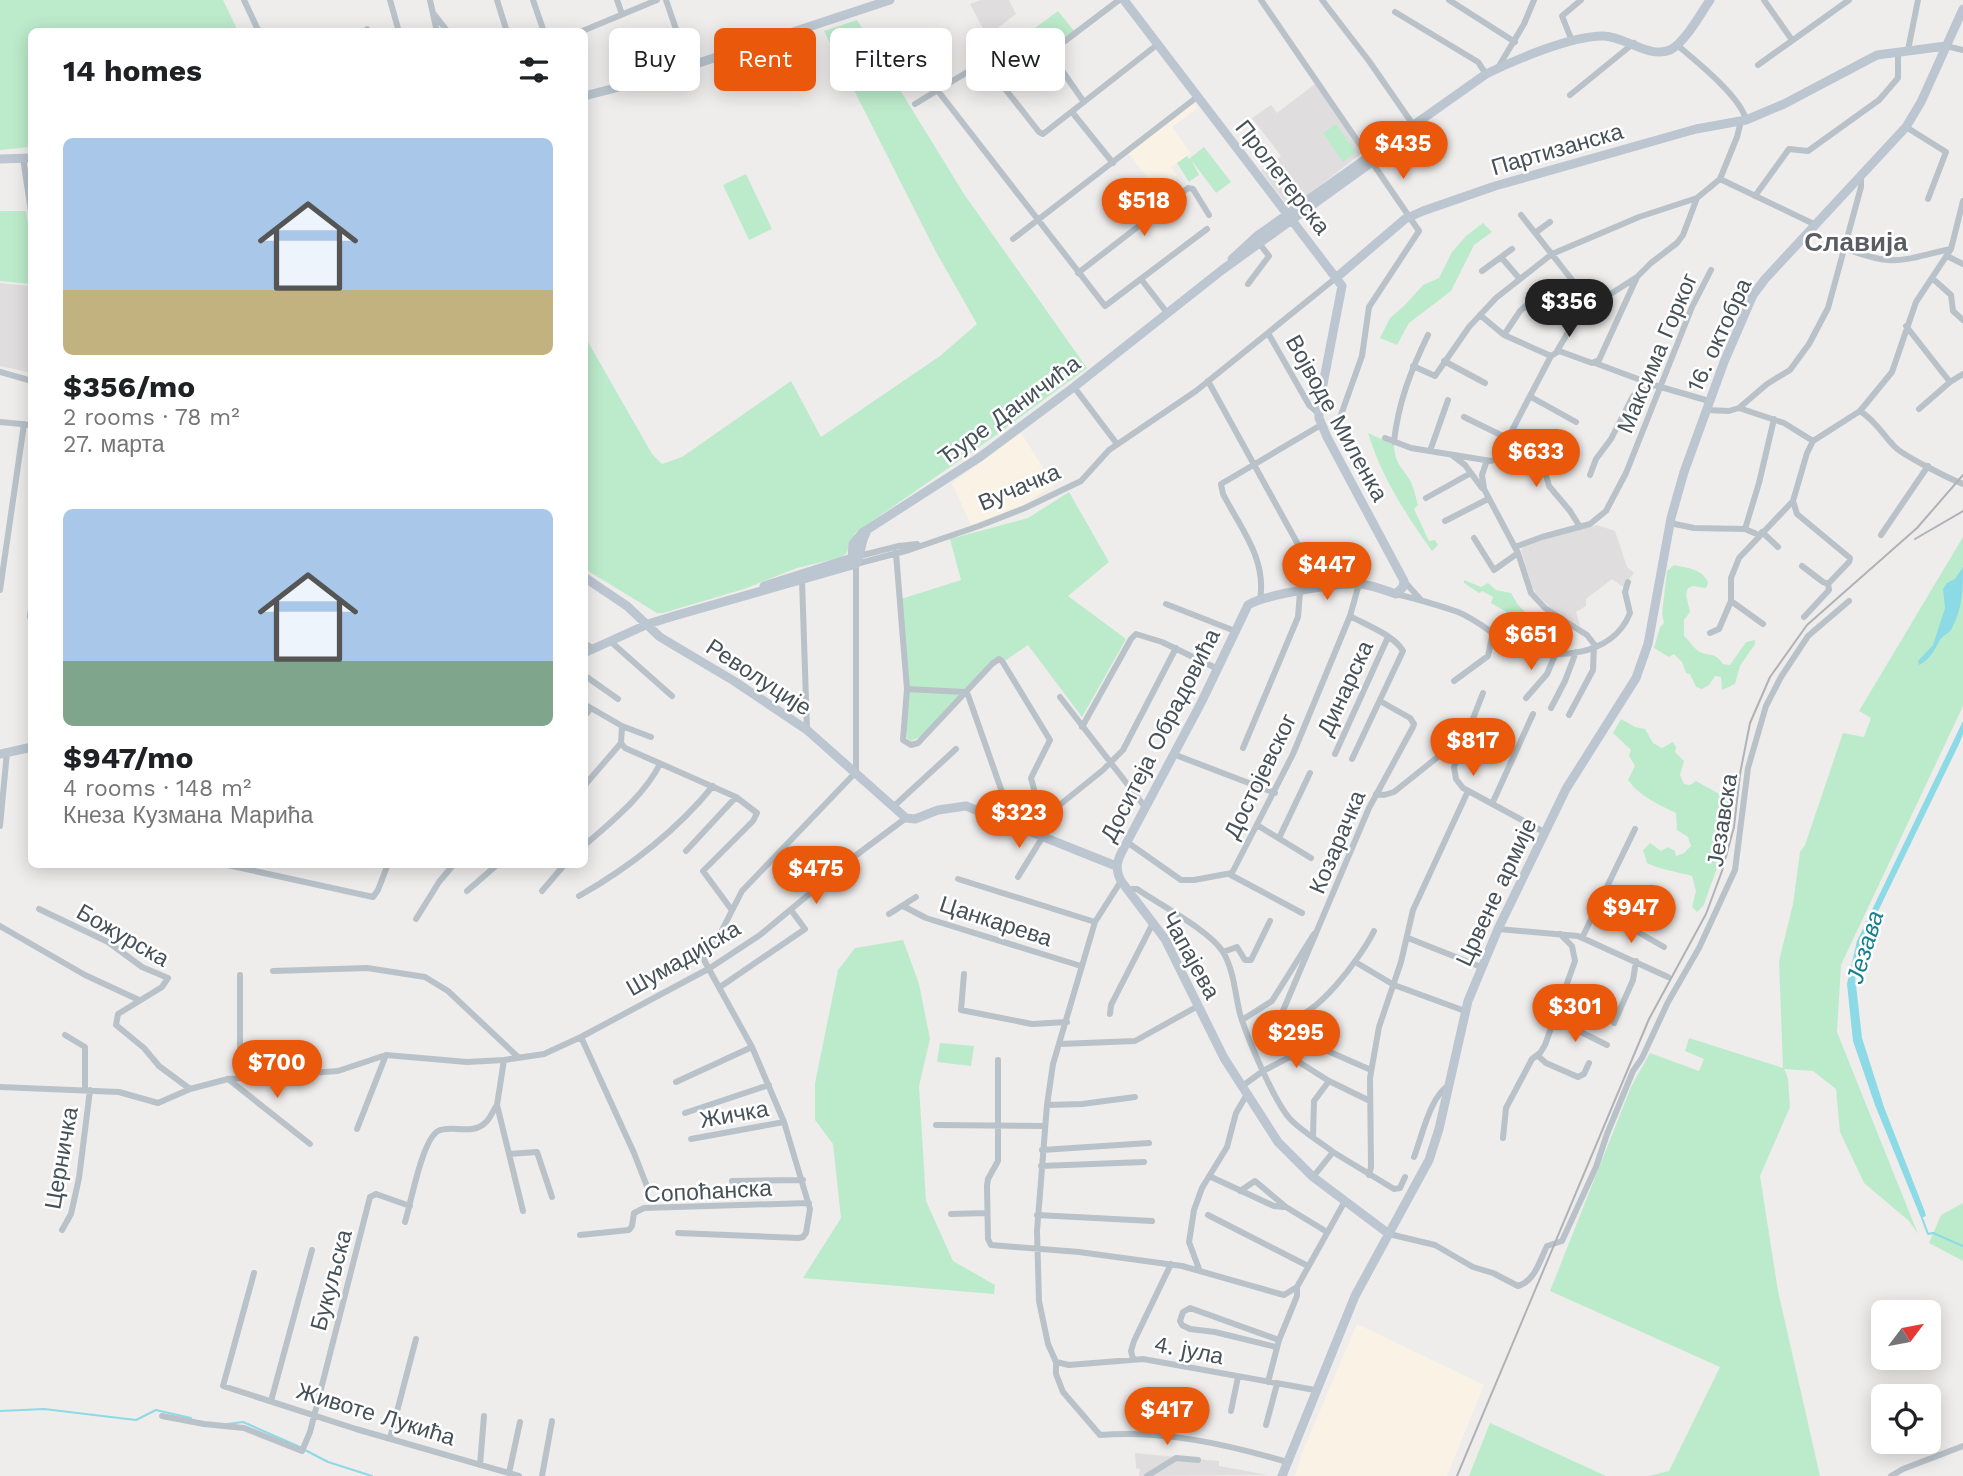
<!DOCTYPE html>
<html lang="en">
<head>
<meta charset="utf-8">
<style>
	:root { --surface:#fff; --page:#f2f2f2; --text:#202124; --muted:#757577; --accent:#ea580c }
	body { margin:0; font-family:"Work Sans",sans-serif; background:var(--page); color:var(--text); height:100vh; display:flex; flex-direction:column; font-size:26px; white-space:nowrap }
	* { box-sizing:border-box; margin:0 }
	p { font-size:23px; color:var(--muted) }
	.icon { flex:none; width:38px; height:38px; fill:none; stroke:currentColor; stroke-width:2; stroke-linecap:round; stroke-linejoin:round }
	.map { position:relative; flex:1; overflow:hidden }
	.side { position:absolute; left:28px; top:28px; width:560px; height:840px; display:flex; flex-direction:column; background:var(--surface); border-radius:10px; box-shadow:0 4px 18px #0003 }
	.side>* { flex:none }
	.top-card { position:absolute; left:609px; top:28px; width:665px; height:63px; display:flex; gap:14px }
	.needle { width:46px; rotate:58deg }
	.buttons { position:absolute; left:1871px; top:1300px; display:grid; gap:14px }
	.buttons a { display:grid; place-items:center; width:70px; height:70px; border-radius:10px; background:var(--surface); box-shadow:0 4px 18px #0003; font-size:35px }
	.price { position:absolute; translate:-50% -60px; padding:0 16px; border-radius:24px; background:var(--accent); color:#fff; font-size:23px; line-height:46px; filter:drop-shadow(0 2px 4px #0008) }
	.price::after { content:''; position:absolute; left:50%; top:42px; width:21px; height:16px; margin-left:-10px; background:inherit; clip-path:polygon(0 0,100% 0,50% 100%) }
	.price.current { background:#222; color:#fff }
	ul { padding:0; list-style:none }
	li { display:grid; align-content:center; gap:14px; height:371px; padding:0 35px }
	li span { display:grid; place-items:center; height:217px; border-radius:10px; color:#555 }
	li>.icon { margin-inline-start:auto }
	span .icon { width:126px; height:126px; fill:#fffc; stroke-width:1 }
	li b { font-size:30px }
	h2 { display:flex; justify-content:space-between; align-items:center; height:84px; padding:0 35px; font-size:30px }
	.chip { padding:0 24px; border-radius:10px; background:var(--surface); box-shadow:0 4px 18px #0003; font-size:24px; line-height:63px }
	.chip.current { background:var(--accent); color:#fff }
	.map>svg:first-child { display:block }
	.commercial { fill:#faf2e5 }
	.education { fill:#e0ddde }
	.green { fill:#bcebcb }
	.water { fill:#8cdae6 }
	.lines { fill:none; stroke-linecap:round; stroke-linejoin:round }
	.stream { stroke:#8cdae6; stroke-width:2 }
	.street { stroke:#b8c2c8; stroke-width:6 }
	.secondary { stroke:#bbc6d0; stroke-width:9 }
	.rail { stroke:#afb2b6; stroke-width:2 }
	.labels { text-anchor:middle; stroke-width:5; stroke-linejoin:round; paint-order:stroke }
	.street-label { font-size:23px; fill:#465158; stroke:#fff }
	.water-label { font-size:24px; font-style:italic; fill:#147f8f; stroke:#fff }
	.quarter-label { font-size:26px; font-weight:bold; fill:#595d61; stroke:#fff }
</style>
</head>
<body>
<div class="map">
<svg width="1963" height="1476" viewBox="0 0 1963 1476">
	<rect width="100%" height="100%" fill="#efecec"/>
	<path class="commercial" d="M1193,102L1198,108L1172,127L1191,153L1171,167L1177,175L1157,190L1128,153Z
		M1021,433L1054,485L1023,505L971,525L952,483Z
		M1357,1324L1484,1385L1447,1476H1295L1302,1453Z"/>
	<path class="education" d="M981,0H1009L1016,14L987,36L970,4Z
		M1315,84L1363,152L1290,209L1261,171L1281,156L1252,118L1271,105L1277,113Z
		M0,283L31,286V373L0,366Z
		M1597,525L1615,531L1627,567L1634,573L1623,587L1612,579L1586,599V606L1576,612L1580,626L1551,608L1537,595L1532,586L1521,550L1527,544Z
		M1135,1453L1219,1461V1466L1268,1475L1139,1476L1140,1469L1136,1468Z"/>
	<path class="green" d="M0,0H223L238,31L32,32L31,147L0,150Z
		M1058,11L1074,31L1051,47L1047,45L1035,28Z
		M857,20L964,194L1087,368L996,435L855,533L846,554L839,558L797,568L744,589L663,613H657L585,569L584,335L652,454L662,464L682,457L791,381L821,437L940,356L977,324L936,252L824,31Z
		M1336,124L1356,152L1343,162L1323,133Z
		M1204,147L1231,182L1216,193L1192,161L1199,175L1189,182L1177,163L1187,156L1189,159Z
		M746,174L772,229L749,240L723,185Z
		M0,211H26L32,247L31,284L0,281Z
		M1483,223L1492,232L1474,245L1451,291L1409,323L1397,345L1380,338L1390,318L1405,305L1423,285L1439,278L1452,252L1466,236Z
		M1368,433L1394,445C1395,465 1402,466 1411,482C1414,489 1416,498 1418,505L1414,509L1429,541L1435,540L1438,545L1432,551C1406,515 1381,476 1368,433Z
		M1069,492L1109,562L1068,596L1126,639L1082,717L1028,645L1006,660L999,656L989,663L926,734L911,741L907,738L906,731L901,599L961,580L950,539L1028,518Z
		M1963,537V706L1841,965L1837,1032L1918,1234L1909,1221L1864,1183L1840,1132L1836,1089L1813,1071L1784,1069L1788,1078L1790,1107L1760,1176L1778,1291L1820,1476H1649L1669,1471L1720,1367L1550,1291L1631,1087L1650,1053L1699,1071L1704,1059L1685,1051L1689,1038L1783,1068L1779,961L1793,904L1800,852L1805,845L1843,733L1864,737L1871,718L1859,711Z
		M1674,565C1687,568 1704,569 1708,583L1706,588L1693,586L1688,588L1686,595L1690,612L1684,620V636C1689,640 1692,646 1697,650C1707,658 1714,650 1723,664L1730,665L1746,642L1755,640V644L1740,666L1735,684L1722,690L1721,677L1715,676L1709,685L1702,689L1696,687L1690,674L1686,673L1682,662L1674,654L1669,657L1654,648L1660,627L1664,623L1662,614L1667,571Z
		M1464,580L1481,587L1488,583L1496,590L1511,593L1518,605L1538,625L1535,628L1491,603L1493,597L1482,591L1479,593L1464,583Z
		M1621,719L1635,727L1645,729L1653,743L1662,748L1673,742L1676,747L1675,752L1684,761L1680,775L1684,784L1690,785L1696,781L1732,801C1737,822 1711,882 1704,905L1697,912L1692,907L1696,891L1692,876C1679,872 1657,869 1647,863L1643,850L1650,843L1661,851L1668,847L1675,851L1676,856L1684,853L1691,846L1688,837L1677,830L1676,813C1658,804 1640,797 1628,780L1635,766L1629,756L1631,750L1613,733Z
		M903,940L919,984L930,1039L919,1086L926,1201L953,1261L995,1285L994,1294L803,1278L841,1218L833,1144L815,1120V1083L838,970L855,948Z
		M940,1043L974,1046L971,1066L937,1062Z
		M1963,1203V1261L1929,1243L1941,1215Z
		M1490,1423L1499,1427L1606,1476H1469Z"/>
	<path class="water" d="M1963,567C1963,590 1963,607 1952,628C1950,633 1943,635 1940,640C1935,649 1930,660 1919,665L1918,661L1933,645L1945,608L1943,589L1947,583L1955,579Z
		M1963,721V734L1959,744L1867,934L1855,976L1862,1038L1884,1107L1925,1212L1926,1216L1921,1218L1875,1105L1853,1041L1847,984L1857,941Z"/>
	<g class="lines">
		<path class="stream" d="M1922,1218L1928,1234L1933,1233L1963,1246
			M0,1411L44,1409L136,1420L156,1410L191,1418
			M227,1424L243,1422L300,1447
			M305,1450L328,1462L372,1476"/>
		<path class="street" d="M244,0L259,32
			M390,0L399,32
			M430,0L437,32
			M497,0L507,32
			M533,0L544,32
			M617,0L622,14
			M666,0L689,67
			M1261,0L1419,231L1369,307L1362,356L1337,426
			M1322,0L1369,61L1414,126
			M1449,0L1515,42
			M1764,0L1792,40
			M1395,12L1478,62L1486,74
			M434,14L448,32
			M367,29L368,32
			M580,32L657,0
			M1572,41L1562,16L1581,0
			M1677,45C1696,61 1741,97 1746,120
			M1946,46L1963,50
			M1908,50L1918,0
			M1049,52L1084,102
			M984,62L1039,132L1043,134L1158,44
			M1758,65L1849,0
			M1499,66L1524,24L1534,0
			M938,91L1105,306L1207,229
			M1570,95L1634,43
			M915,104L1028,35L1034,36L1049,52L1053,50L1119,0
			M1072,112L1113,163
			M1741,121L1737,137L1720,179L1816,225
			M1906,127L1946,152L1928,199
			M23,158L32,218
			M1755,196L1789,149L1808,151L1879,100L1898,78V51
			M1521,215L1591,304H1595L1637,277
			M1535,233L1550,222
			M1013,239L1197,97
			M1844,248C1896,268 1900,260 1951,249
			M1947,256L1963,264
			M1501,257L1519,278
			M1482,271L1512,249
			M1078,273L1188,188L1193,189L1209,215
			M1932,278L1951,295L1953,311L1963,320
			M1141,279L1168,314
			M1248,284L1269,256L1259,243
			M1480,315L1504,335L1551,356
			M1906,326L1950,382L1963,374
			M1268,333L1309,405L1318,413
			M1504,335L1520,311L1543,290
			M1557,351L1573,324
			M1444,361L1485,383
			M1595,363L1654,385L1709,401
			M1413,366L1435,376L1469,327L1496,298L1552,254L1639,217L1697,198
			M0,372L32,381
			M1208,381L1322,588
			M1074,387L1117,444
			M1531,397L1576,422
			M1739,408L1784,423L1813,441
			M1919,409L1950,382
			M1706,410L1729,411L1739,408L1767,384L1790,370L1809,344L1828,308L1861,187V176
			M1860,411C1877,422 1882,434 1895,447C1904,456 1950,479 1963,484
			M1464,417L1509,439
			M0,422L32,425
			M1510,436L1526,447V456L1529,464L1546,475L1549,486L1570,511L1580,527
			M1385,438L1411,448L1491,461L1497,459L1551,356L1559,351L1592,363L1599,360L1637,277L1651,263L1677,243L1683,235L1697,198L1720,179
			M1394,442C1398,403 1411,370 1428,335
			M1430,451L1448,400
			M1452,455L1465,465L1482,488
			M1487,460L1482,475L1484,489L1518,553L1531,593L1545,608L1587,635L1594,644L1593,670L1569,715
			M1590,475L1596,459L1611,439L1633,396L1654,385
			M1426,498L1471,473
			M1793,501L1797,514L1850,558L1849,562L1828,584L1823,582L1802,566
			M1445,521L1488,499
			M1670,523L1694,528L1745,529L1759,535
			M1745,529L1759,483L1774,419
			M1762,532L1778,547
			M1881,535L1928,466
			M1474,538L1494,570L1518,553
			M1515,547L1542,537L1590,524L1606,511L1626,473L1692,307L1711,270
			M896,553L907,689L903,740L911,745L918,743L992,664L999,659L1002,661L1050,740L1031,778L1038,804L1031,817L1032,826
			M859,556L899,546L917,544
			M802,580L807,730
			M1404,581L1421,600
			M0,590L24,424
			M1396,594C1417,599 1438,605 1458,612C1478,620 1494,636 1513,645C1551,662 1613,657 1630,613L1625,592L1628,582
			M1260,600C1267,559 1241,529 1223,494L1221,484L1321,425
			M1166,604L1235,631
			M1350,616C1366,625 1394,635 1403,651L1352,759
			M30,617L32,601
			M1804,617L1829,590L1828,584
			M1763,624L1731,601V578L1739,558L1793,501L1807,453L1813,441L1860,411L1892,372L1916,302L1951,249L1963,201
			M1710,633L1719,629L1731,601
			M610,641L672,696
			M584,643L594,649
			M584,675L618,699
			M1454,681L1488,656L1493,632
			M907,689L964,692L968,695L1002,792L1004,822
			M1483,693L1454,767L1456,779L1463,788L1544,832
			M1060,697L1145,807
			M1526,698L1547,674L1555,655
			M584,704L622,726L621,743L625,748L736,797L757,813L753,821L703,871L731,909
			M1551,708L1565,681L1576,652
			M584,717L591,708
			M622,726L651,737
			M1082,727L1131,639L1136,634L1162,642L1218,669
			M1243,748L1298,617L1300,592
			M1173,754L1275,793
			M1335,754L1388,637
			M584,786L621,743
			M1376,794L1384,795L1394,792L1444,752L1460,749
			M1492,804L1533,714
			M893,807L956,749
			M1257,825L1311,858
			M0,826L7,752
			M1031,828L1103,770L1123,750L1176,648
			M1279,838L1310,773
			M1127,842L1181,880H1194L1232,873L1293,754L1350,616L1359,584
			M584,846C612,821 643,797 660,764
			M686,851L736,797
			M223,864L373,897L378,890L388,864
			M1229,874L1302,913
			M1018,877L1042,838
			M958,879L1095,922
			M1121,881L1095,922L1053,1064L1047,1105L1037,1231L1039,1301L1048,1344L1056,1362V1374L1063,1392L1100,1435C1163,1430 1226,1444 1287,1462
			M1126,889H1137C1160,905 1209,930 1223,952C1234,970 1235,994 1240,1014C1247,1037 1275,1104 1291,1120C1303,1132 1319,1141 1333,1152L1313,1177
			M467,891L498,864
			M542,891L565,864
			M579,896C630,867 676,831 713,786
			M903,906L926,918L1081,966
			M39,909L108,942L142,967L168,978L162,987L118,1014L116,1025L144,1048L159,1066L190,1089
			M1598,909L1664,947
			M889,914L916,897
			M416,919L439,882L454,864
			M0,926L85,975L139,1000
			M1498,929L1578,936L1668,977
			M1374,931C1363,954 1312,1026 1284,1017L1282,1013L1369,808L1413,727L1414,724L1410,718L1380,701
			M1408,938L1481,967
			M1582,938L1635,829
			M1223,952L1237,947L1245,960H1251L1270,921
			M1357,963L1394,985L1465,1011
			M273,971L367,968L425,977L448,991L518,1057
			M964,974L961,1010L1032,1024L1067,1022
			M240,975V1076
			M720,987L805,929L791,910
			M1110,1014L1111,1005L1153,923
			M1555,1019L1607,1045
			M1242,1020L1272,1001L1314,934
			M1614,1023L1633,980L1636,961
			M65,1035L85,1047V1090
			M581,1037L634,1153L648,1189
			M1060,1044L1135,1041L1198,1006
			M1323,1049L1371,1070
			M1538,1056L1546,1063L1578,1077L1584,1074L1589,1063
			M1291,1057L1329,1081L1370,1101
			M504,1060L497,1105L523,1211
			M998,1060V1161L988,1179L987,1186L988,1239L991,1245L1079,1252L1182,1266L1284,1295L1297,1287L1345,1201
			M228,1079L310,1144
			M676,1082L752,1047
			M0,1087L119,1092L158,1103L190,1089L228,1079L338,1071L386,1055L467,1062L504,1060L544,1054L581,1037L710,968L760,935L855,856L906,818
			M1241,1087L1263,1071L1316,1043
			M1047,1105L1082,1104L1135,1097
			M685,1113L769,1085
			M936,1125L1045,1126
			M357,1129L386,1055
			M1313,1136L1314,1101L1329,1081
			M1503,1138L1506,1108L1532,1059L1540,1053L1545,1045L1575,961L1572,946L1560,934
			M691,1139L784,1122
			M1042,1150L1149,1143
			M1333,1152L1394,1189L1400,1188L1405,1177
			M509,1154L537,1152L552,1197
			M1414,1157C1422,1137 1430,1096 1449,1085
			M1041,1166L1144,1162
			M1369,1175L1371,1167L1370,1078L1379,1027L1401,962L1413,910L1468,791
			M1209,1176L1274,1206L1284,1207
			M732,1181L803,1180
			M1240,1191L1255,1181L1286,1207L1327,1232
			M951,1214L987,1213
			M1037,1215L1152,1221
			M1208,1215L1308,1266
			M405,1222C411,1203 422,1140 438,1131C451,1124 471,1136 485,1123C491,1118 493,1110 497,1105
			M62,1230L71,1214L79,1178L90,1090
			M678,1233L798,1238L803,1237L806,1233L810,1209L784,1122L752,1047L705,962L704,957L719,936L742,891L856,772V564L909,550L979,526L1025,508L1081,481L1109,450L1196,391L1337,277
			M1389,1234L1435,1245L1473,1267L1493,1273L1518,1286C1535,1281 1540,1260 1547,1246L1562,1241L1596,1167L1607,1134L1633,1071L1642,1058L1668,1002L1699,948L1735,870L1748,768L1766,706L1781,677L1808,636L1849,601
			M580,1235L629,1230L632,1226L634,1213L644,1208L809,1203
			M1199,1269L1189,1242L1194,1210L1202,1188L1227,1147L1236,1113L1246,1096
			M254,1273L223,1386L356,1429L519,1476
			M1276,1347L1215,1332L1190,1329L1182,1325L1180,1321L1183,1312L1190,1308L1279,1340
			M1133,1359L1131,1351L1134,1341L1171,1264
			M1056,1362L1069,1365L1143,1359L1315,1390
			M1268,1382L1279,1340L1297,1296V1287
			M271,1401L312,1250
			M1231,1411L1238,1377
			M162,1416L204,1424L244,1428L302,1451L310,1432L370,1197L376,1194L410,1206
			M1266,1425L1277,1384
			M390,1438L416,1339
			M480,1465L484,1416
			M509,1473L520,1422
			M542,1476L552,1421
			M1147,1476L1176,1458L1198,1460
			M1891,1476L1903,1469L1963,1446"/>
		<path class="secondary" d="M1124,0L1342,286L1319,405V418L1327,437L1404,581L1403,587L1396,594C1384,590 1372,585 1360,584C1341,582 1263,595 1248,605L1201,703L1127,842C1119,857 1113,865 1121,881L1165,939L1224,1058L1278,1142L1313,1177L1389,1234
			M584,96L647,80L890,0
			M0,159L32,158
			M1232,259L1257,236L1486,74C1515,60 1570,36 1603,36C1625,36 1649,59 1670,50C1684,44 1701,13 1710,0
			M1337,277L1405,219L1423,211L1495,186L1696,129L1746,120L1784,104L1877,55L1946,46
			M852,558L853,544L862,533L980,457L1074,387L1222,270L1394,146L1411,133L1414,126
			M856,564C862,554 860,543 866,533
			M584,577L627,606L660,637L734,681L807,730L906,818L915,819L938,810L966,806L1116,866
			M764,586L852,558
			M584,653L648,624L674,616L856,564
			M0,754L32,747
			M1282,1476L1355,1296L1429,1160L1439,1129L1468,1001L1498,929L1566,789L1636,678L1648,644L1671,518L1684,472L1724,362L1753,295L1765,279L1906,127L1921,102L1963,9"/>
		<path class="rail" d="M1915,539L1963,511
			M1457,1476L1649,1019L1706,914L1722,871L1734,827L1740,774L1750,723L1770,677L1807,625L1917,528L1963,475"/>
	</g>
	<g class="labels">
		<g class="street-label">
			<text transform="translate(1557 149) rotate(-16)" y="8">Партизанска</text>
			<text transform="translate(1283 177) rotate(52)" y="8">Пролетерска</text>
			<text transform="translate(1719 335) rotate(-65)" y="8">16. октобра</text>
			<text transform="translate(1657 353) rotate(-67)" y="8">Максима Горког</text>
			<text transform="translate(1009 410) rotate(-36)" y="8">Ђуре Даничића</text>
			<text transform="translate(1337 418) rotate(61)" y="8">Војводе Миленка</text>
			<text transform="translate(1019 487) rotate(-23)" y="8">Вучачка</text>
			<text transform="translate(759 677) rotate(33)" y="8">Револуције</text>
			<text transform="translate(1345 688) rotate(-65)" y="8">Динарска</text>
			<text transform="translate(1160 735) rotate(-63)" y="8">Доситеја Обрадовића</text>
			<text transform="translate(1260 776) rotate(-64)" y="8">Достојевског</text>
			<text transform="translate(1722 820) rotate(-81)" y="8">Језавска</text>
			<text transform="translate(1337 842) rotate(-67)" y="8">Козарачка</text>
			<text transform="translate(1496 892) rotate(-65)" y="8">Црвене армије</text>
			<text transform="translate(996 921) rotate(18)" y="8">Цанкарева</text>
			<text transform="translate(123 935) rotate(30)" y="8">Божурска</text>
			<text transform="translate(1191 955) rotate(61)" y="8">Чапајева</text>
			<text transform="translate(683 958) rotate(-30)" y="8">Шумадијска</text>
			<text transform="translate(734 1114) rotate(-10)" y="8">Жичка</text>
			<text transform="translate(61 1158) rotate(-80)" y="8">Церничка</text>
			<text transform="translate(708 1191) rotate(-3)" y="8">Сопоћанска</text>
			<text transform="translate(331 1280) rotate(-75)" y="8">Букуљска</text>
			<text transform="translate(1189 1350) rotate(11)" y="8">4. јула</text>
			<text transform="translate(376 1414) rotate(17)" y="8">Животе Лукића</text>
		</g>
		<g class="water-label">
			<text transform="translate(1865 947) rotate(-73)" y="8">Језава</text>
		</g>
		<g class="quarter-label">
			<text x="1856" y="251">Славија</text>
		</g>
	</g>
</svg>
<div class="buttons">
<a><svg class="needle" viewBox="-14 -14 28 28"><path d="M0-13l5 13h-10z" fill="#e53935"/><path d="M0 13l5-13h-10z" fill="#757577"/></svg></a>
<a><svg class="icon" aria-label="locate" viewBox="0 0 24 24"><circle cx="12" cy="12" r="6"/><path d="M12 2v4M12 18v4M2 12h4M18 12h4"/></svg></a>
</div>
<b class="price" style="left:1403px;top:181px">$435</b>
<b class="price" style="left:1144px;top:238px">$518</b>
<b class="price current" style="left:1569px;top:339px">$356</b>
<b class="price" style="left:1536px;top:489px">$633</b>
<b class="price" style="left:1327px;top:602px">$447</b>
<b class="price" style="left:1531px;top:672px">$651</b>
<b class="price" style="left:1473px;top:778px">$817</b>
<b class="price" style="left:1019px;top:850px">$323</b>
<b class="price" style="left:816px;top:906px">$475</b>
<b class="price" style="left:1631px;top:945px">$947</b>
<b class="price" style="left:1575px;top:1044px">$301</b>
<b class="price" style="left:1296px;top:1070px">$295</b>
<b class="price" style="left:277px;top:1100px">$700</b>
<b class="price" style="left:1167px;top:1447px">$417</b>
<div class="top-card">
<a class="chip">Buy</a>
<a class="chip current">Rent</a>
<a class="chip">Filters</a>
<a class="chip">New</a>
</div>
<section class="side">
<h2>14 homes<svg class="icon" aria-label="filters" viewBox="0 0 24 24"><path d="M4 7h16M4 17h16"/><circle cx="9" cy="7" r="2"/><circle cx="15" cy="17" r="2"/></svg></h2>
<ul>
<li><span style="background:linear-gradient(#a9c7e8 70%,#c2b280 0)"><svg class="icon" aria-label="home" viewBox="0 0 24 24"><path d="M3 11l9-7 9 7M6 9v11h12V9"/></svg></span><div><b>$356/mo</b><p>2 rooms · 78 m²</p><p>27. марта</p></div></li>
<li><span style="background:linear-gradient(#a9c7e8 70%,#7fa58c 0)"><svg class="icon" aria-label="home" viewBox="0 0 24 24"><path d="M3 11l9-7 9 7M6 9v11h12V9"/></svg></span><div><b>$947/mo</b><p>4 rooms · 148 m²</p><p>Кнеза Кузмана Марића</p></div></li>
</ul>
</section>
</div>
</body>
</html>
